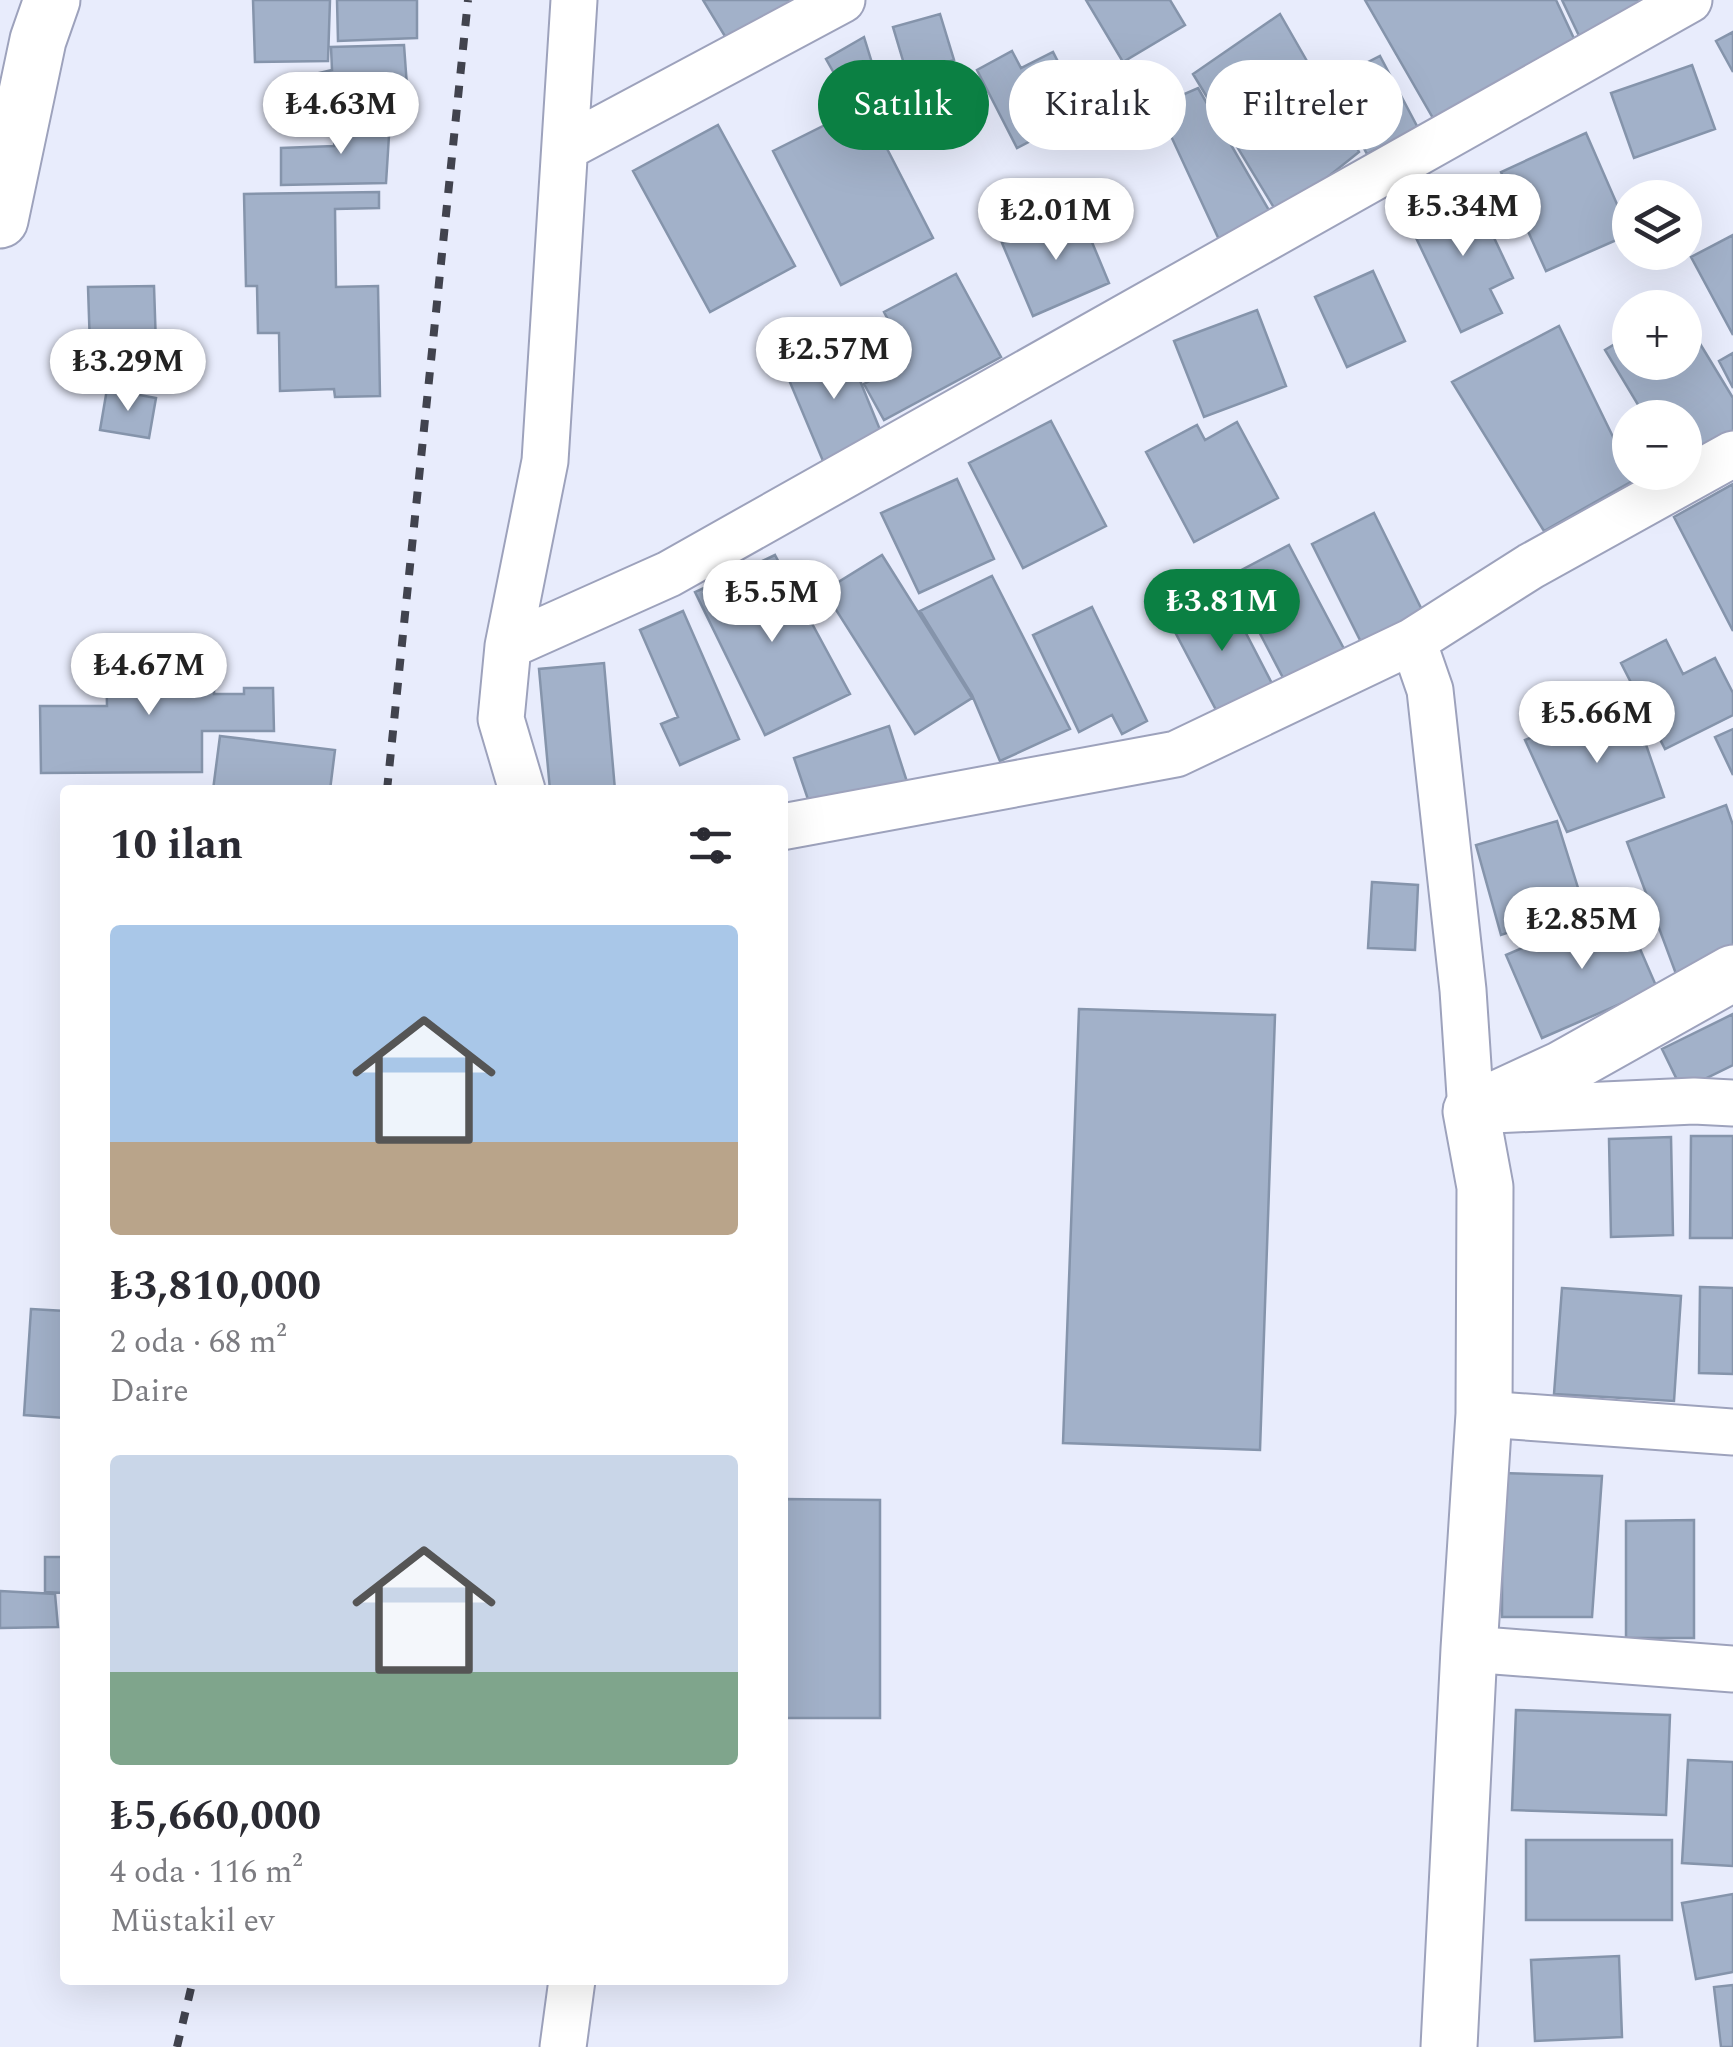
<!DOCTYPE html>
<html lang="tr">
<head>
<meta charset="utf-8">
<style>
	:root { --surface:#fff; --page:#f2f2f3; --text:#2b2b33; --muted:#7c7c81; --accent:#0b8043 }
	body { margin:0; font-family:Spectral,serif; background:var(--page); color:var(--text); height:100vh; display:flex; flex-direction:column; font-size:38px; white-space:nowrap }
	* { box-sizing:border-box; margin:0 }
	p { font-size:32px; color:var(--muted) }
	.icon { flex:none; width:55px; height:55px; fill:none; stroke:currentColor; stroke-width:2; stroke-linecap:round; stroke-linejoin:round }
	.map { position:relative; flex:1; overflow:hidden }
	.details { position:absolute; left:60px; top:785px; width:728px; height:1200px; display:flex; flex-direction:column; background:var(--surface); border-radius:10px; box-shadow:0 10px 40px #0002 }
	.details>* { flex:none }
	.guide { position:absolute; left:818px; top:60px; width:765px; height:90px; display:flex; gap:20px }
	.controls { position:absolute; left:1612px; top:180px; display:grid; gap:20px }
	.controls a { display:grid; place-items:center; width:90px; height:90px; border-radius:50%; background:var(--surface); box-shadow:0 10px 40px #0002; font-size:50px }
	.price { position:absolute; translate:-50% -85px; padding:0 22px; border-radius:35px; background:#fff; color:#222; font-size:32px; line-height:65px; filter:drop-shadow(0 2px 5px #0008) }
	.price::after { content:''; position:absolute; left:50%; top:60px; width:30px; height:22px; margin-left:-15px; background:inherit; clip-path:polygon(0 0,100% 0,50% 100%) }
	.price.active { background:var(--accent); color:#fff }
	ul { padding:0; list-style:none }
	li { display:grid; align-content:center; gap:20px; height:530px; padding:0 50px }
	li span { display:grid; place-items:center; height:310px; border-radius:10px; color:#555 }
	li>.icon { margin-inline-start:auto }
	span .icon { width:180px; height:180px; fill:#fffc; stroke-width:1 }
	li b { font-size:42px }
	h2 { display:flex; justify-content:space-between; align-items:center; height:120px; padding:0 50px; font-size:42px }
	.chip { padding:0 35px; border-radius:45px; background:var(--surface); box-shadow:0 10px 40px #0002; font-size:35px; line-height:90px }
	.chip.active { background:var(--accent); color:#fff }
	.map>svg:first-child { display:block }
	.building { fill:#a2b1c9; stroke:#8594ab; stroke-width:2.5 }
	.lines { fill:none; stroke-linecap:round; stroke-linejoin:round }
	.minor-casing { stroke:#9da2bc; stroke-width:49 }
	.tertiary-casing { stroke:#9da2bc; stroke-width:59 }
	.trunk-casing { stroke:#9da2bc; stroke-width:59 }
	.minor { stroke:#fff; stroke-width:45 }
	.tertiary { stroke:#fff; stroke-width:55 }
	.trunk { stroke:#fff; stroke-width:55 }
	.rail { stroke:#41434e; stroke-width:8; stroke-dasharray:12 12; stroke-linecap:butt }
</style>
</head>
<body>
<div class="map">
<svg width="1733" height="2047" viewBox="0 0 1733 2047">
	<rect width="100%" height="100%" fill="#e8ecfc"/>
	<path class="building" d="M253,0H330L328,61L255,62Z
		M337,0H417V38L338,41Z
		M703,0H795L734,51Z
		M1086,0H1170L1185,25L1123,62Z
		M1365,0H1556L1577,45L1437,125Z
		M1562,0H1645L1581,40Z
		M940,14L954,60L907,74L893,27Z
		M1280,14L1359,152L1279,216L1193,74Z
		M1733,32V72L1716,41Z
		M864,37L877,79L894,75L922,123L887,136L852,105L826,59Z
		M404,45L409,114L319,115L315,74L332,70L331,47Z
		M1012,51L1021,68L1053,52L1084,113L1017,148L977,70Z
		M1380,56L1418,128L1367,154L1329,82Z
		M1692,65L1715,129L1634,158L1611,93Z
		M1198,88L1274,219L1222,246L1157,106Z
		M851,112L882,139L933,238L841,285L773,151Z
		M390,120L386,183L281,185V148L334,146L336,122Z
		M718,125L795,266L710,312L633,171Z
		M1586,133L1630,234L1546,271L1501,172Z
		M1472,191L1513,278L1490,289L1502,313L1461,332L1408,221Z
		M379,192V208L335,209L336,287L378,286L380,396L335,397L334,389L280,391L279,333H258L257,286H246L244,194Z
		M1079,211L1109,283L1033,316L1002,243Z
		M1733,235V335L1691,257Z
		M1373,271L1405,341L1347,367L1315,297Z
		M956,274L1001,357L884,420L864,384L909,360L884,312Z
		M154,286L157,375L91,377L88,287Z
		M1257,310L1286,386L1204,417L1174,341Z
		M1685,319L1733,398V448L1685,472V418H1646L1605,350L1630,335V362H1685Z
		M1559,326L1634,480L1544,531L1452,382Z
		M845,344L883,437L823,461L784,368Z
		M1733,353V388L1719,361Z
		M107,389L156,398L149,438L100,430Z
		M1051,421L1106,526L1023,568L969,463Z
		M1237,422L1278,498L1194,542L1146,452L1197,425L1205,440Z
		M957,479L994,559L919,593L881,513Z
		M1733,484V631L1674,517Z
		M1374,513L1423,612L1361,642L1312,544Z
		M1289,545L1352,664L1292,695L1230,576Z
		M775,555L850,694L765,735L695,592Z
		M882,555L972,698L915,734L824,591Z
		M992,576L1070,729L1000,761L972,695L920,611Z
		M1220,583L1279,697L1224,725L1164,611Z
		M1092,607L1147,721L1122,734L1112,715L1079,732L1033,635Z
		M683,611L739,739L680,765L661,724L678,717L640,630Z
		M1666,640L1683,674L1715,658L1733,693V715L1665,749L1621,663Z
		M106,654H214V694H244V688H273L274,731H202V772L41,773L40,706H107Z
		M604,663L615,790H550L539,669Z
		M1630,698L1664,797L1567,832L1525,740Z
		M889,726L909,788L815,820L794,758Z
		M1733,729V775L1715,737Z
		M220,736L335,750L330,790H213Z
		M1726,805L1733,825V962L1682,990L1627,842Z
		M1557,821L1584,907L1501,935L1476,845Z
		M1372,882L1418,885L1415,950L1368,948Z
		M1621,905L1657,988L1542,1038L1506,955Z
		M1079,1009L1275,1015L1260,1450L1063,1443Z
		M1733,1014V1065L1682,1090L1662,1049Z
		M1691,1136H1733V1238H1690Z
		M1671,1137L1673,1235L1611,1237L1609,1139Z
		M1700,1287L1733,1288V1374L1699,1373Z
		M1562,1288L1681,1296L1674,1401L1554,1394Z
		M31,1309L65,1311V1418L24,1415Z
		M1502,1473L1602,1476L1592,1617H1502Z
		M782,1499L880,1500V1718H782Z
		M1694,1520V1638H1626V1521Z
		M45,1557H65V1593L45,1592Z
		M0,1591L55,1594L58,1627L0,1628Z
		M1516,1710L1670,1715L1666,1815L1512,1810Z
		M1688,1760L1733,1762V1866L1682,1863Z
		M1526,1840H1672V1920H1526Z
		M1733,1894V1972L1696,1979L1682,1903Z
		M1619,1956L1622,2037L1535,2041L1531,1960Z
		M1733,1985V2047H1721L1714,1987Z"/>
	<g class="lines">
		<defs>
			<path id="minor" d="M574,0L545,461L508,646L669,574L1689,0
				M565,148L842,0
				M1413,641L1430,690L1463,990L1471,1111L1694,1101L1733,1103
				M508,646L501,719L522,790
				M782,827L1176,754L1413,641L1531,566L1733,454
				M1484,1414L1733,1432
				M1469,1649L1733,1669
				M563,2047L572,1980"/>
			<path id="tertiary" d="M1449,2047L1469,1649L1484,1414L1485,1187L1471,1111L1562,1069L1733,973"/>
			<path id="trunk" d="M0,220L38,40L52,0"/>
		</defs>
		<use href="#minor" class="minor-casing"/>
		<use href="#tertiary" class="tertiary-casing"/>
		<use href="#trunk" class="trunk-casing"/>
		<use href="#minor" class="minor"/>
		<use href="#tertiary" class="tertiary"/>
		<use href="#trunk" class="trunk"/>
		<path class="rail" d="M387,790L468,0
			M177,2047L193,1980"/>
	</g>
</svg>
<div class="controls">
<a><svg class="icon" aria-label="layers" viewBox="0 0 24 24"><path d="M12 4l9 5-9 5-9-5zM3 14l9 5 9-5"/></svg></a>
<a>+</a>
<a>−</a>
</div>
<b class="price" style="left:341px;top:157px">₺4.63M</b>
<b class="price" style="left:1463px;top:259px">₺5.34M</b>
<b class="price" style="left:1056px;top:263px">₺2.01M</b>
<b class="price" style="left:834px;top:402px">₺2.57M</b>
<b class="price" style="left:128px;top:414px">₺3.29M</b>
<b class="price" style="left:772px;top:645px">₺5.5M</b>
<b class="price active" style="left:1222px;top:654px">₺3.81M</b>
<b class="price" style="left:149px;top:718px">₺4.67M</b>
<b class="price" style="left:1597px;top:766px">₺5.66M</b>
<b class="price" style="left:1582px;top:972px">₺2.85M</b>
<div class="guide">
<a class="chip active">Satılık</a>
<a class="chip">Kiralık</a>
<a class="chip">Filtreler</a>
</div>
<section class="details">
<h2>10 ilan<svg class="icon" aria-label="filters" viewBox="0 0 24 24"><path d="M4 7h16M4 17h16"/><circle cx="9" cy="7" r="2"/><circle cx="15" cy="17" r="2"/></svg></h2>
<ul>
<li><span style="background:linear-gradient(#a9c7e8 70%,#b9a48a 0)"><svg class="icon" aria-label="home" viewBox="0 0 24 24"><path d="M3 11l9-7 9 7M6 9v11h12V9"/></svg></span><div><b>₺3,810,000</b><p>2 oda · 68 m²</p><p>Daire</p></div></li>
<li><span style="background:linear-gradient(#c9d6e8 70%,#7fa58c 0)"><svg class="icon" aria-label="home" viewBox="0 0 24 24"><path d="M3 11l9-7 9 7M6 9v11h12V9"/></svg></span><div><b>₺5,660,000</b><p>4 oda · 116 m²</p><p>Müstakil ev</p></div></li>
</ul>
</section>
</div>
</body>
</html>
